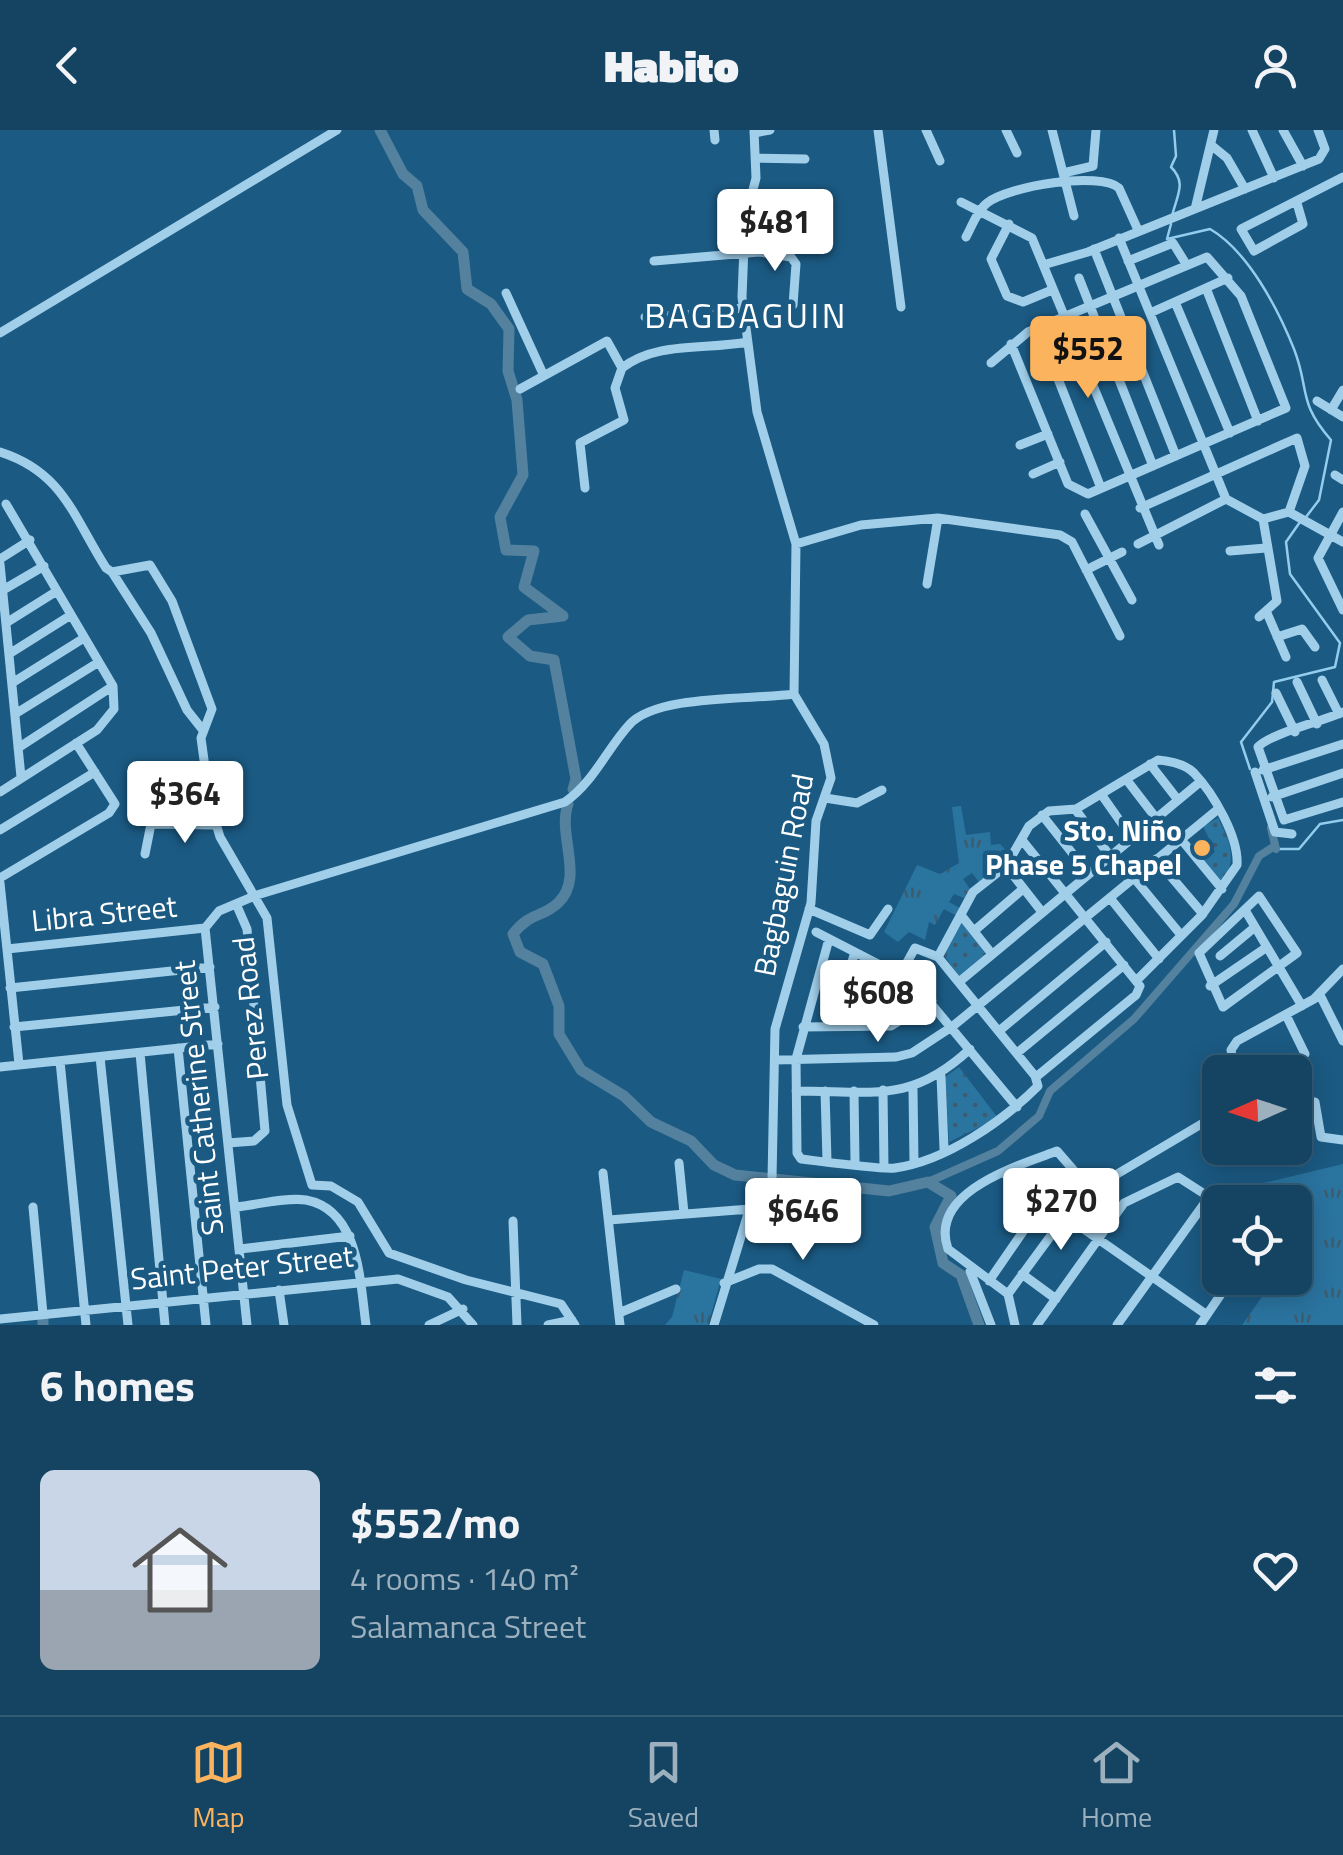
<!DOCTYPE html>
<html lang="en">
<head>
<meta charset="utf-8">
<style>
	:root { --surface:#144462; --page:#1d4b68; --text:#f1f3f6; --muted:#9db0be; --line:#335c77; --accent:#fcb35d }
	body { margin:0; font-family:"Titillium Web",sans-serif; background:var(--page); color:var(--text); height:100vh; display:flex; flex-direction:column; font-size:38px; white-space:nowrap }
	* { box-sizing:border-box; margin:0 }
	p { font-size:32px; color:var(--muted) }
	.icon { flex:none; width:55px; height:55px; fill:none; stroke:currentColor; stroke-width:2; stroke-linecap:round; stroke-linejoin:round }
	.map { position:relative; height:1195px; overflow:hidden }
	.side { display:flex; flex-direction:column; background:var(--surface); flex:1 }
	.side>* { flex:none }
	.needle { width:65px; rotate:267deg }
	.controls { position:absolute; left:1202px; top:925px; display:grid; gap:20px }
	.controls a { display:grid; place-items:center; width:110px; height:110px; border-radius:15px; background:var(--surface); box-shadow:0 5px 25px #0003,0 0 0 2px var(--line); font-size:50px }
	.price { position:absolute; translate:-50% -85px; padding:0 22px; border-radius:10px; background:#fff; color:#222; font-size:32px; line-height:65px; filter:drop-shadow(0 2px 5px #0008) }
	.price::after { content:''; position:absolute; left:50%; top:60px; width:30px; height:22px; margin-left:-15px; background:inherit; clip-path:polygon(0 0,100% 0,50% 100%) }
	.price.current { background:var(--accent); color:#111 }
	ul { padding:0; list-style:none }
	li { display:flex; align-items:center; gap:30px; height:250px; padding:0 40px }
	li+li { border-top:2px solid var(--line) }
	li span { display:grid; place-items:center; flex:none; width:280px; height:200px; border-radius:15px; color:#555 }
	li>.icon { margin-inline-start:auto }
	span .icon { width:120px; height:120px; fill:#fffc; stroke-width:1 }
	li b { font-size:42px }
	h2 { display:flex; justify-content:space-between; align-items:center; height:120px; padding:0 40px; font-size:42px }
	header { display:flex; justify-content:space-between; align-items:center; height:130px; padding:0 40px; background:var(--surface); font-size:45px; font-weight:800 }
	.dock { display:flex; justify-content:space-around; align-items:center; height:140px; border-top:2px solid var(--line); background:var(--surface); font-size:28px; color:var(--muted) }
	.dock a { display:grid; justify-items:center; gap:5px }
	.dock .current { color:var(--accent) }
	.map>svg:first-child { display:block }
	.grass { fill:url(#grass-tufts) }
	.park { fill:url(#park-dots) }
	.lines { fill:none; stroke-linecap:round; stroke-linejoin:round }
	.stream { stroke:#93cced; stroke-width:2.5 }
	.canal { stroke:#53819e; stroke-width:8 }
	.river { stroke:#53819e; stroke-width:11 }
	.minor { stroke:#a1cfea; stroke-width:9 }
	.poi-dot { fill:#fcb35d; stroke:#1b5a83; stroke-width:4 }
	.labels { text-anchor:middle; stroke-width:9; stroke-linejoin:round; paint-order:stroke }
	.poi-label { font-size:30px; font-weight:bold; fill:#fff; stroke:#1b5a83; text-anchor:end }
	.street-label { font-size:30px; fill:#fff; stroke:#1b5a83 }
	.quarter-label { font-size:35px; letter-spacing:2.5px; fill:#fff; stroke:#1b5a83 }
</style>
</head>
<body>
<header><svg class="icon" aria-label="back" viewBox="0 0 24 24"><path d="M15 5l-7 7 7 7"/></svg>Habito<svg class="icon" aria-label="person" viewBox="0 0 24 24"><circle cx="12" cy="8" r="4"/><path d="M4 21q1-7 8-7t8 7"/></svg></header>
<div class="map">
<svg width="1343" height="1195" viewBox="0 0 1343 1195">
	<defs>
		<pattern id="grass-tufts" width="24" height="20" patternUnits="userSpaceOnUse" patternTransform="scale(2.5)"><rect width="24" height="20" fill="#2a74a0"/><path d="M3 7l-1-3M5 7V3M7 7l1-3M15 17l-1-3M17 17v-4M19 17l1-3" fill="none" stroke="#3e5c6e"/></pattern>
		<pattern id="park-dots" width="8" height="8" patternUnits="userSpaceOnUse" patternTransform="scale(2.5)"><rect width="8" height="8" fill="#2a74a0"/><path d="M2 2h.1M6 6h.1" fill="none" stroke="#3e5c6e" stroke-width="1.8" stroke-linecap="round"/></pattern>
	</defs>
	<rect width="100%" height="100%" fill="#1b5a83"/>
	<path class="grass" d="M961,676L966,705L990,702L991,715L1000,714L1010,725L979,752L972,743L963,749L970,759L967,769L954,764L949,772L960,778L957,786L944,779L935,795L929,792L925,810L909,802L898,812L884,802L917,735L940,744L959,733L952,677Z
		M1343,1034V1195H1242L1269,1157L1268,1148H1295V1072H1248L1246,1067L1259,1054Z
		M684,1140L721,1149L708,1195H665L672,1187Z"/>
	<path class="park" d="M1218,688C1232,716 1237,728 1221,756L1203,730L1215,722L1203,696Z
		M962,792L987,822L960,848L944,825Z
		M959,937L998,988L949,1012L945,947Z"/>
	<g class="lines">
		<path class="stream" d="M1172,86C1177,65 1187,53 1171,37L1176,26L1174,0
			M1171,94L1167,109L1210,99C1248,121 1278,179 1294,219C1310,260 1297,271 1331,310L1319,370L1306,387
			M1250,639L1241,612L1272,572L1274,552L1335,537L1340,513L1290,444L1286,412L1300,392
			M1276,719H1299L1320,694L1343,690"/>
		<path class="canal" d="M928,1052L998,1021L1039,986L1050,961L1134,889L1234,774L1259,726L1273,717L1276,719L1271,698"/>
		<path class="river" d="M380,0L403,44L417,56L423,80L463,122L467,159L491,174L509,199L508,241L517,270L523,345L500,387L506,420L534,421L524,457L563,486L528,490L508,507L530,526L554,530L576,649L573,659
			M568,674C557,705 585,748 558,773C542,788 530,782 513,804L520,822L543,834L559,876V904L581,940L624,966L651,992L691,1011L714,1035L735,1045L889,1061L928,1052L951,1066L935,1097L943,1133L961,1145L979,1195
			M43,1189V1195"/>
		<path class="minor" d="M714,0L715,10
			M878,0L901,177
			M926,0L940,31
			M1006,0L1017,23
			M1052,0L1074,86
			M1252,0L1274,48
			M1283,0L1303,36
			M754,3L770,0
			M1211,15L1227,28L1245,59
			M755,28L805,29
			M1063,43L1093,36L1096,0
			M961,72L1032,108L1159,415
			M1297,73L1303,94L1254,121L1241,99L1343,47
			M1195,79L1214,0
			M1009,94L991,129L1007,166L1023,172L1052,160
			M966,107C972,96 977,81 987,73C1008,56 1100,41 1119,58L1138,100
			M1119,108L1226,369
			M1094,119L1176,326
			M654,131L759,122L791,127L796,134L793,175
			M1128,131L1173,113L1186,134
			M1043,135L1088,122L1319,29L1325,19L1318,0
			M1079,148L1153,336
			M1206,158L1258,291
			M506,163L544,246
			M1175,172L1230,303
			M1150,183L1228,148
			M645,187L719,183L744,177
			M1038,198L1101,358
			M0,203L337,0
			M991,233L1028,202L1207,127L1241,166L1286,278L1088,364L1068,354L1011,214
			M520,259L607,211L622,238C657,211 705,220 748,212
			M1317,271L1343,287
			M1331,280L1343,260
			M1020,315L1048,304
			M0,322C63,342 73,386 106,438L112,442L150,435L172,471L212,579L201,608L210,674L220,707L267,788L287,975L312,1055L331,1056L358,1072L389,1123L466,1150L561,1174L575,1195
			M1033,344L1060,332
			M1335,345L1343,350
			M585,358L580,313L624,290L615,258L622,238
			M1140,378L1297,308L1305,336L1289,382
			M1343,382L1318,428L1343,480
			M1085,384L1132,470
			M1263,389L1289,382L1343,412
			M796,414L861,395L938,388L1060,405L1072,412L1120,506
			M1138,414L1226,369L1263,389
			M1230,421L1266,418
			M0,429L30,410
			M0,434L21,647
			M1086,440L1122,422
			M112,442L151,503L187,580L202,599
			M927,454L938,388
			M3,460L44,436
			M1267,483L1286,527
			M1259,487L1277,471L1263,389
			M6,493L57,461
			M1277,507L1302,499L1315,517
			M9,524L71,485
			M1322,550L1339,584
			M1297,552L1317,594
			M12,553L84,508
			M1276,563L1295,602
			M1343,582C1323,591 1269,604 1258,617L1284,690L1343,672
			M15,584L99,532
			M18,618L113,556
			M1150,634L1178,670
			M1263,640L1343,614
			M1255,642L1275,702L1292,704
			M1126,649L1156,688
			M158,656L207,652
			M0,662L97,600L114,579L113,556L6,374
			M1101,664L1132,708
			M1272,667L1343,643
			M825,668L857,673L882,660
			M1075,679L1110,726
			M1042,685L1088,743
			M0,700L95,642
			M1180,708L1222,759
			M1022,710L1140,856L1136,865L1036,947
			M145,724L151,694L215,695
			M1156,729L1203,784
			M1006,736L1042,782
			M0,748L109,683L115,674L76,613
			M1134,748L1181,805
			M0,753L19,934
			M1259,766L1297,823L1223,877L1199,823Z
			M1110,768L1159,829
			M809,779L870,805L888,779
			M1245,780L1302,876
			M961,785L992,824
			M974,801L1023,759
			M816,802L913,852L1017,977
			M829,809L796,929L797,1023L801,1029C819,1031 881,1040 895,1038C946,1031 1003,991 1038,956L1035,946L938,827L915,818L900,845
			M7,819L205,798
			M1220,826L1255,797
			M938,827L973,762L1006,736L1029,696L1049,681L1076,679L1158,630C1170,631 1185,634 1194,643C1213,663 1239,707 1237,735L1202,785L1137,850
			M959,852L1200,652
			M1210,856L1267,817
			M10,858L210,837
			M872,865L898,873L909,888
			M1320,865L1343,911
			M1286,885L1305,924
			M832,896L855,822
			M862,896L882,836
			M14,897L215,877
			M803,897L891,896L932,871
			M999,901L1106,812
			M178,918L206,1195
			M140,923L165,1195
			M1017,923L1124,835
			M100,927L128,1195
			M775,930L896,927L912,923L953,896L1217,680
			M60,931L86,1195
			M0,937L218,914
			M1235,942L1231,920L1237,911L1314,869L1343,839
			M941,946L944,1019
			M913,959L914,1033
			M883,960L884,1038
			M796,961C873,961 911,974 970,919
			M825,961L827,1031
			M854,961L855,1032
			M1295,976L1315,972L1321,1007L1343,1010
			M228,1013L254,1011L265,1001L247,799L237,776
			M679,1033L684,1083
			M603,1043L620,1195
			M1005,1044L1207,1185
			M33,1077L43,1184
			M236,1077C257,1075 285,1067 306,1070C360,1080 360,1153 366,1195
			M609,1090L750,1079
			M513,1091L517,1195
			M240,1119L350,1106
			M970,1141L991,1195
			M1022,1144L1056,1169
			M989,1151L1044,1071
			M724,1153L759,1139H772L874,1195
			M279,1160L284,1195
			M1008,1164L948,1119C928,1062 1017,1036 1057,1021L1089,1058
			M1008,1164L1080,1066L1220,983
			M1008,1164L1015,1195
			M619,1183L676,1159
			M0,1189L398,1149L448,1167L473,1195
			M247,1195L205,798L219,781L257,765L565,672C593,653 607,619 629,595C656,564 753,570 794,564
			M429,1195L463,1179
			M548,1195L572,1190
			M714,1195L747,1087L772,1049L775,899L811,773L816,691L831,648L824,614L794,564L796,414L757,282L742,167L745,91L756,48L754,0
			M1037,1195L1124,1073L1178,1047L1220,1074
			M1117,1195L1209,1067
			M1200,1195L1232,1148"/>
	</g>
	<circle class="poi-dot" cx="1202" cy="718" r="10"/>
	<g class="labels">
		<g class="poi-label">
			<text x="1182" y="711">Sto. Niño<tspan x="1182" dy="34">Phase 5 Chapel</tspan></text>
		</g>
		<g class="street-label">
			<text transform="translate(784 745) rotate(-79)" y="10">Bagbaguin Road</text>
			<text transform="translate(104 784) rotate(-6)" y="10">Libra Street</text>
			<text transform="translate(251 878) rotate(-96)" y="10">Perez Road</text>
			<text transform="translate(199 968) rotate(-96)" y="10">Saint Catherine Street</text>
			<text transform="translate(242 1138) rotate(-6)" y="10">Saint Peter Street</text>
		</g>
		<g class="quarter-label">
			<text x="746" y="198">BAGBAGUIN</text>
		</g>
	</g>
</svg>
<div class="controls">
<a><svg class="needle" viewBox="-14 -14 28 28"><path d="M0-13l5 13h-10z" fill="#e53935"/><path d="M0 13l5-13h-10z" fill="#9db0be"/></svg></a>
<a><svg class="icon" aria-label="locate" viewBox="0 0 24 24"><circle cx="12" cy="12" r="6"/><path d="M12 2v4M12 18v4M2 12h4M18 12h4"/></svg></a>
</div>
<b class="price" style="left:775px;top:144px">$481</b>
<b class="price current" style="left:1088px;top:271px">$552</b>
<b class="price" style="left:185px;top:716px">$364</b>
<b class="price" style="left:878px;top:915px">$608</b>
<b class="price" style="left:1061px;top:1123px">$270</b>
<b class="price" style="left:803px;top:1133px">$646</b>
</div>
<section class="side">
<h2>6 homes<svg class="icon" aria-label="filters" viewBox="0 0 24 24"><path d="M4 7h16M4 17h16"/><circle cx="9" cy="7" r="2"/><circle cx="15" cy="17" r="2"/></svg></h2>
<ul>
<li><span style="background:linear-gradient(#c9d6e8 60%,#9aa5b1 0)"><svg class="icon" aria-label="home" viewBox="0 0 24 24"><path d="M3 11l9-7 9 7M6 9v11h12V9"/></svg></span><div><b>$552/mo</b><p>4 rooms · 140 m²</p><p>Salamanca Street</p></div><svg class="icon" aria-label="heart" viewBox="0 0 24 24"><path d="M12 20l-8-8c-3-5 5-10 8-4 3-6 11-1 8 4z"/></svg></li>
</ul>
</section>
<nav class="dock">
<a class="current"><svg class="icon" aria-label="map" viewBox="0 0 24 24"><path d="M3 6l6-2 6 2 6-2v14l-6 2-6-2-6 2zM9 4v14M15 6v14"/></svg>Map</a>
<a><svg class="icon" aria-label="saved" viewBox="0 0 24 24"><path d="M7 4h10v16l-5-4-5 4z"/></svg>Saved</a>
<a><svg class="icon" aria-label="home" viewBox="0 0 24 24"><path d="M3 11l9-7 9 7M6 9v11h12V9"/></svg>Home</a>
</nav>
</body>
</html>
